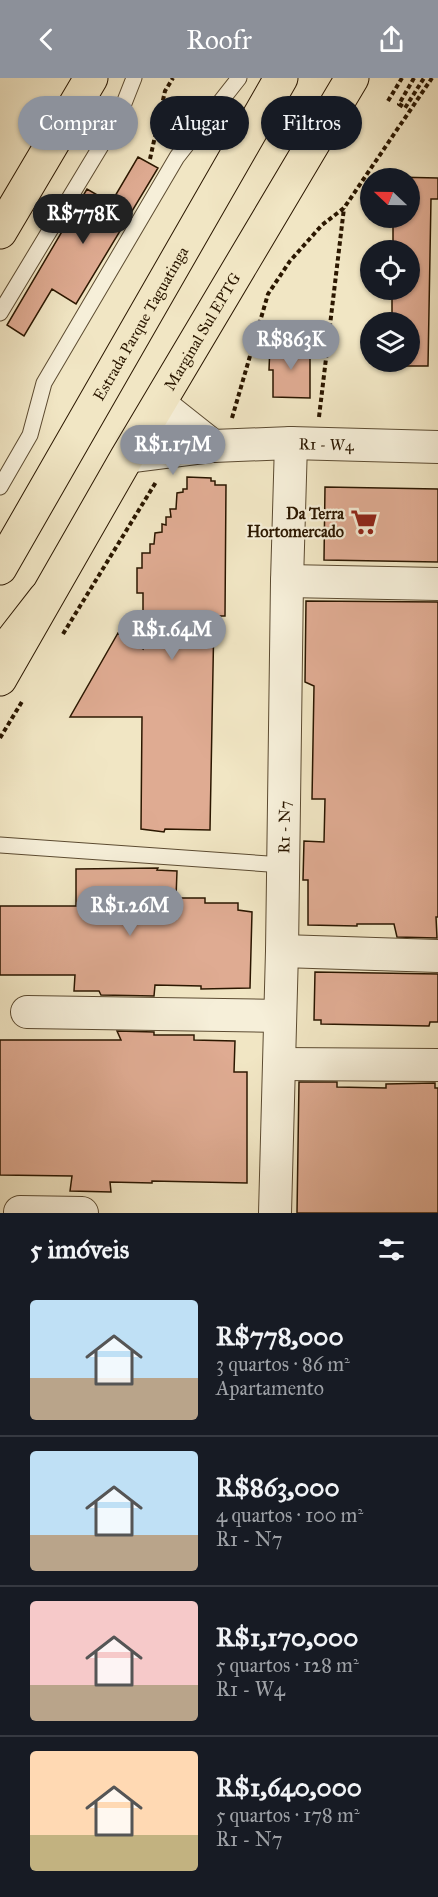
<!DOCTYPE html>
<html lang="pt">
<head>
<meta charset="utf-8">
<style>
	:root { --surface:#171b24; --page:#242831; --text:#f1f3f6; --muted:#9ea1a6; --line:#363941; --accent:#8c9099 }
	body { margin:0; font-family:"IM FELL Great Primer",serif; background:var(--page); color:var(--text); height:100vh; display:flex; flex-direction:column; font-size:22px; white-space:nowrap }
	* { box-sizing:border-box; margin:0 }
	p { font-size:20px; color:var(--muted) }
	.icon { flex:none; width:33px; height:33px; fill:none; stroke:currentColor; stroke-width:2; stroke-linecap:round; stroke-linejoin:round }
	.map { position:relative; height:1135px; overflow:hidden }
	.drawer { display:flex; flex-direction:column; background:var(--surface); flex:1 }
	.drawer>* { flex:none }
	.hud { position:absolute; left:18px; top:18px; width:402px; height:54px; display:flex; gap:12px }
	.needle { width:39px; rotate:292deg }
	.buttons { position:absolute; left:360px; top:90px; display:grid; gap:12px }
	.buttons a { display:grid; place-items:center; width:60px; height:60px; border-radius:50%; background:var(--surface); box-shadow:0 2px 4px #0004; font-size:30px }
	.price { position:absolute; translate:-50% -51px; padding:0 14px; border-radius:21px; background:var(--accent); color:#fff; font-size:20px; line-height:39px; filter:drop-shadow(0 2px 3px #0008) }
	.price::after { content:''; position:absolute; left:50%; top:36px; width:18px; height:14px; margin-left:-9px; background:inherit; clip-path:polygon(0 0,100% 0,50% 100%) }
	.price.active { background:#222; color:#fff }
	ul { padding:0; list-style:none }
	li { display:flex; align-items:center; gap:18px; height:150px; padding:0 30px }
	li+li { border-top:2px solid var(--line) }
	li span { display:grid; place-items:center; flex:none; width:168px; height:120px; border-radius:6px; color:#555 }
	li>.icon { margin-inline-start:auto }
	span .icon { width:72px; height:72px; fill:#fffc; stroke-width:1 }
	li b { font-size:26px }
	h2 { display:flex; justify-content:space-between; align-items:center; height:72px; padding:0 30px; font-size:26px }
	.chip { padding:0 21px; border-radius:27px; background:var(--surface); box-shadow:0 2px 4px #0004; font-size:21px; line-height:54px }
	.chip.active { background:var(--accent); color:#fff }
	header { display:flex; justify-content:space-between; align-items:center; height:78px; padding:0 30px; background:var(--accent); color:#fff; font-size:27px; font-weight:600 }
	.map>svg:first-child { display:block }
	.building { fill:#dfab92; stroke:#2b1700; stroke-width:1.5 }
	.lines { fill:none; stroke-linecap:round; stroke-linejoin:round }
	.lane-casing { stroke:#5c4b31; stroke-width:17 }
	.street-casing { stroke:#5c4b31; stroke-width:34 }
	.primary-casing { stroke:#2b1700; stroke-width:35 }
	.highway-casing { stroke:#2b1700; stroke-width:35 }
	.path { stroke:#2b1700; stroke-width:4; stroke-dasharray:4.5 3; stroke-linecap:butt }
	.lane { stroke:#f6efd9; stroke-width:15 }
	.street { stroke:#f6efd9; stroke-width:32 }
	.primary { stroke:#f1e6c4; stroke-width:33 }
	.highway { stroke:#f1e6c4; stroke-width:33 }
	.labels { text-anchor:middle; stroke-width:4.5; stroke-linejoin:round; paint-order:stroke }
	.street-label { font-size:16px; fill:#2b1700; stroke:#f6efd9 }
	.poi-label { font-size:16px; font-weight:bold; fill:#2b1700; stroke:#f6efd9; text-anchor:end }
</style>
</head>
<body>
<header><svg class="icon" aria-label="back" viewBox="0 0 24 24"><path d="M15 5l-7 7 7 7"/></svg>Roofr<svg class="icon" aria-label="share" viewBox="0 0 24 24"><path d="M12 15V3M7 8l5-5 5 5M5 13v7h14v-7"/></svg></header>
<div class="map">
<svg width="438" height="1135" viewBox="0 0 438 1135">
	<rect width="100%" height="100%" fill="#f1e6c4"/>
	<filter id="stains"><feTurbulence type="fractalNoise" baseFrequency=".00333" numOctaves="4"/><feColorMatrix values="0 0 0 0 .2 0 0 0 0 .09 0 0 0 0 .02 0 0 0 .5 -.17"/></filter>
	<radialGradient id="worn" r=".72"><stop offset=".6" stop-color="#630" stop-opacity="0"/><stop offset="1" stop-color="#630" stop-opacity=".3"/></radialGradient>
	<path class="building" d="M138,79L158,90L76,226L52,211L24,258L7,247L87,111L111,125Z
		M394,99L438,100V121H431L428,288H391V284H410V244H392V212H410V172H393V140H410V100H394Z
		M270,267H310V320L273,319V292H269Z
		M187,399L211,400V403H215V407H226L225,538H214L210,752L165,751L164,754L141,751L142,639H70L118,555L143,571V515H137V490H142V475H150V466H154L155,455L162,454V446L166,447V439H171L170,431H176L177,415L183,414V411H187Z
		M325,409L438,411V484L324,482Z
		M306,523L438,524V839H436L437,860L397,859L394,846H357V848L308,847V802H303L304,763L324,764L325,721H312L314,608L305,604Z
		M158,790L157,792L177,793L176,820H205V825H238V832L252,834L250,910L201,911V908L155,907L154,918L101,917L99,913H74L75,897H0V828H76V791Z
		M315,894L438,896V944H430L429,948L321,946V942H314Z
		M117,953L154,954V957H194V962L235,963L234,994H247V1105L152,1103V1105L110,1104L111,1114L70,1113L72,1098L0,1097V962H121Z
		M299,1004H337V1009L386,1010V1006L435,1005V1010H438V1135H297Z"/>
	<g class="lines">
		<defs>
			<path id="lane" d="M0,235L119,38L134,0
				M0,409L30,357L44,305L177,79L239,0
				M0,767L283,787"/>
			<g id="street">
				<path d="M160,326L213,368"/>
				<path id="s1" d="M127,379L213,368L291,365L438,369"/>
				<path d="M287,503L438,506"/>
				<path d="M282,873L438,878"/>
				<path d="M27,934L280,938"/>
				<path d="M280,986L438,987"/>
				<path d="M20,1134L82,1135"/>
				<path id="s2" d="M275,1135L282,873L287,503L291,365"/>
			</g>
			<g id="primary">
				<path id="s3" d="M0,601L127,379L352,0"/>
			</g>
			<g id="highway">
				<path d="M0,154L91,0"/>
				<path id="s4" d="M0,490L281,0"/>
				<path d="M0,578L45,520"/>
			</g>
		</defs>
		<use href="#lane" class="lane-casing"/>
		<use href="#street" class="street-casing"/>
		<use href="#primary" class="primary-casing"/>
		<use href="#highway" class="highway-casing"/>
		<path class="path" d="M414,0L399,26L405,30L424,0
			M388,23L402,0
			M150,81L165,13L173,0
			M319,339L344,130
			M232,340L268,216L290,183L322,147L344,130L432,0
			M63,556L156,404
			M0,660L23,622"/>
		<use href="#lane" class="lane"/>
		<use href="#street" class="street"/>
		<use href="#primary" class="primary"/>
		<use href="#highway" class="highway"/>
	</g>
	<defs>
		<symbol id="supermarket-bare" viewBox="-9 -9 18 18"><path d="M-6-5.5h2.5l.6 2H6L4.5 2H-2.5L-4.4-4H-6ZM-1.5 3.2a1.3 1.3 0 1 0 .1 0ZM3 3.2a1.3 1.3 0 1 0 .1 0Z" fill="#8f2418" stroke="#f6efd9" stroke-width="2.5" paint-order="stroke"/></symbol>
	</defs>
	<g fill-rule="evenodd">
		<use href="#supermarket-bare" x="345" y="425" width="38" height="38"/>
	</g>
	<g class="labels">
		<g class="street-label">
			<text dy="6" stroke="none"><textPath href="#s4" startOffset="282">Estrada Parque Taguatinga</textPath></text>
			<text dy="6" stroke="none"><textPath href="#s3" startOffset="402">Marginal Sul EPTG</textPath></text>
			<text dy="6" stroke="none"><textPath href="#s1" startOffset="200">R1 - W4</textPath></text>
			<text dy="6" stroke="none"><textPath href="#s2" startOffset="386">R1 - N7</textPath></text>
		</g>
		<g class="poi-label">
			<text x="344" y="441">Da Terra<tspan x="344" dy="18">Hortomercado</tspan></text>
		</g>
	</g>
	<rect width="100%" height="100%" filter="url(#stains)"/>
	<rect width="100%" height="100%" fill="url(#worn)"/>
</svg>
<div class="buttons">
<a><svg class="needle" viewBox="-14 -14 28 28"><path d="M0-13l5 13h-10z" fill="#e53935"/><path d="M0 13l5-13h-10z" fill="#9ea1a6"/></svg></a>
<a><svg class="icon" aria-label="locate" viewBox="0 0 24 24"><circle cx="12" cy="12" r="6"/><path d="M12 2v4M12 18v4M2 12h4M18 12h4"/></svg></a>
<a><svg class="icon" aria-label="layers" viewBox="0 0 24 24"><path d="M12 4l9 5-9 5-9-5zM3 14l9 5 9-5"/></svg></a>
</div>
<b class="price active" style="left:83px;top:167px">R$778K</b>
<b class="price" style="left:291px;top:293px">R$863K</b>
<b class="price" style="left:173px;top:398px">R$1.17M</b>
<b class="price" style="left:172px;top:583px">R$1.64M</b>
<b class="price" style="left:130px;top:859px">R$1.26M</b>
<div class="hud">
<a class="chip active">Comprar</a>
<a class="chip">Alugar</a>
<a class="chip">Filtros</a>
</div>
</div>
<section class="drawer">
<h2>5 imóveis<svg class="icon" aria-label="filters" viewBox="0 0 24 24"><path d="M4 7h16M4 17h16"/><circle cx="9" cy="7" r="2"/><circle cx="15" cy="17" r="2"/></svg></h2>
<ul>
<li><span style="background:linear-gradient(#bfe0f5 65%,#b9a48a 0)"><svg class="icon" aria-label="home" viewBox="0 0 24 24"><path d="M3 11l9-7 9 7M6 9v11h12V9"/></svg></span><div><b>R$778,000</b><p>3 quartos · 86 m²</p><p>Apartamento</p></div></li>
<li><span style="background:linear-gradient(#bfe0f5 70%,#b9a48a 0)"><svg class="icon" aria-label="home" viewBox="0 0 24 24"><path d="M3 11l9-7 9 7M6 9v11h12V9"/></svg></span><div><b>R$863,000</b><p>4 quartos · 100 m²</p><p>R1 - N7</p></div></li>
<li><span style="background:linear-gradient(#f6c9c9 70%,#b9a48a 0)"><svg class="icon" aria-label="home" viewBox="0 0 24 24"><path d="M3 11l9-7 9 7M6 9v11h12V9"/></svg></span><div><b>R$1,170,000</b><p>5 quartos · 128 m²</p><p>R1 - W4</p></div></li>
<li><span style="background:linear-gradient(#ffd9b3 70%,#c2b280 0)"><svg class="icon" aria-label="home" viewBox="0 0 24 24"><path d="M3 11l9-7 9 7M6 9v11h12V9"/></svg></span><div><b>R$1,640,000</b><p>5 quartos · 178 m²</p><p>R1 - N7</p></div></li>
</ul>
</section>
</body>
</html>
